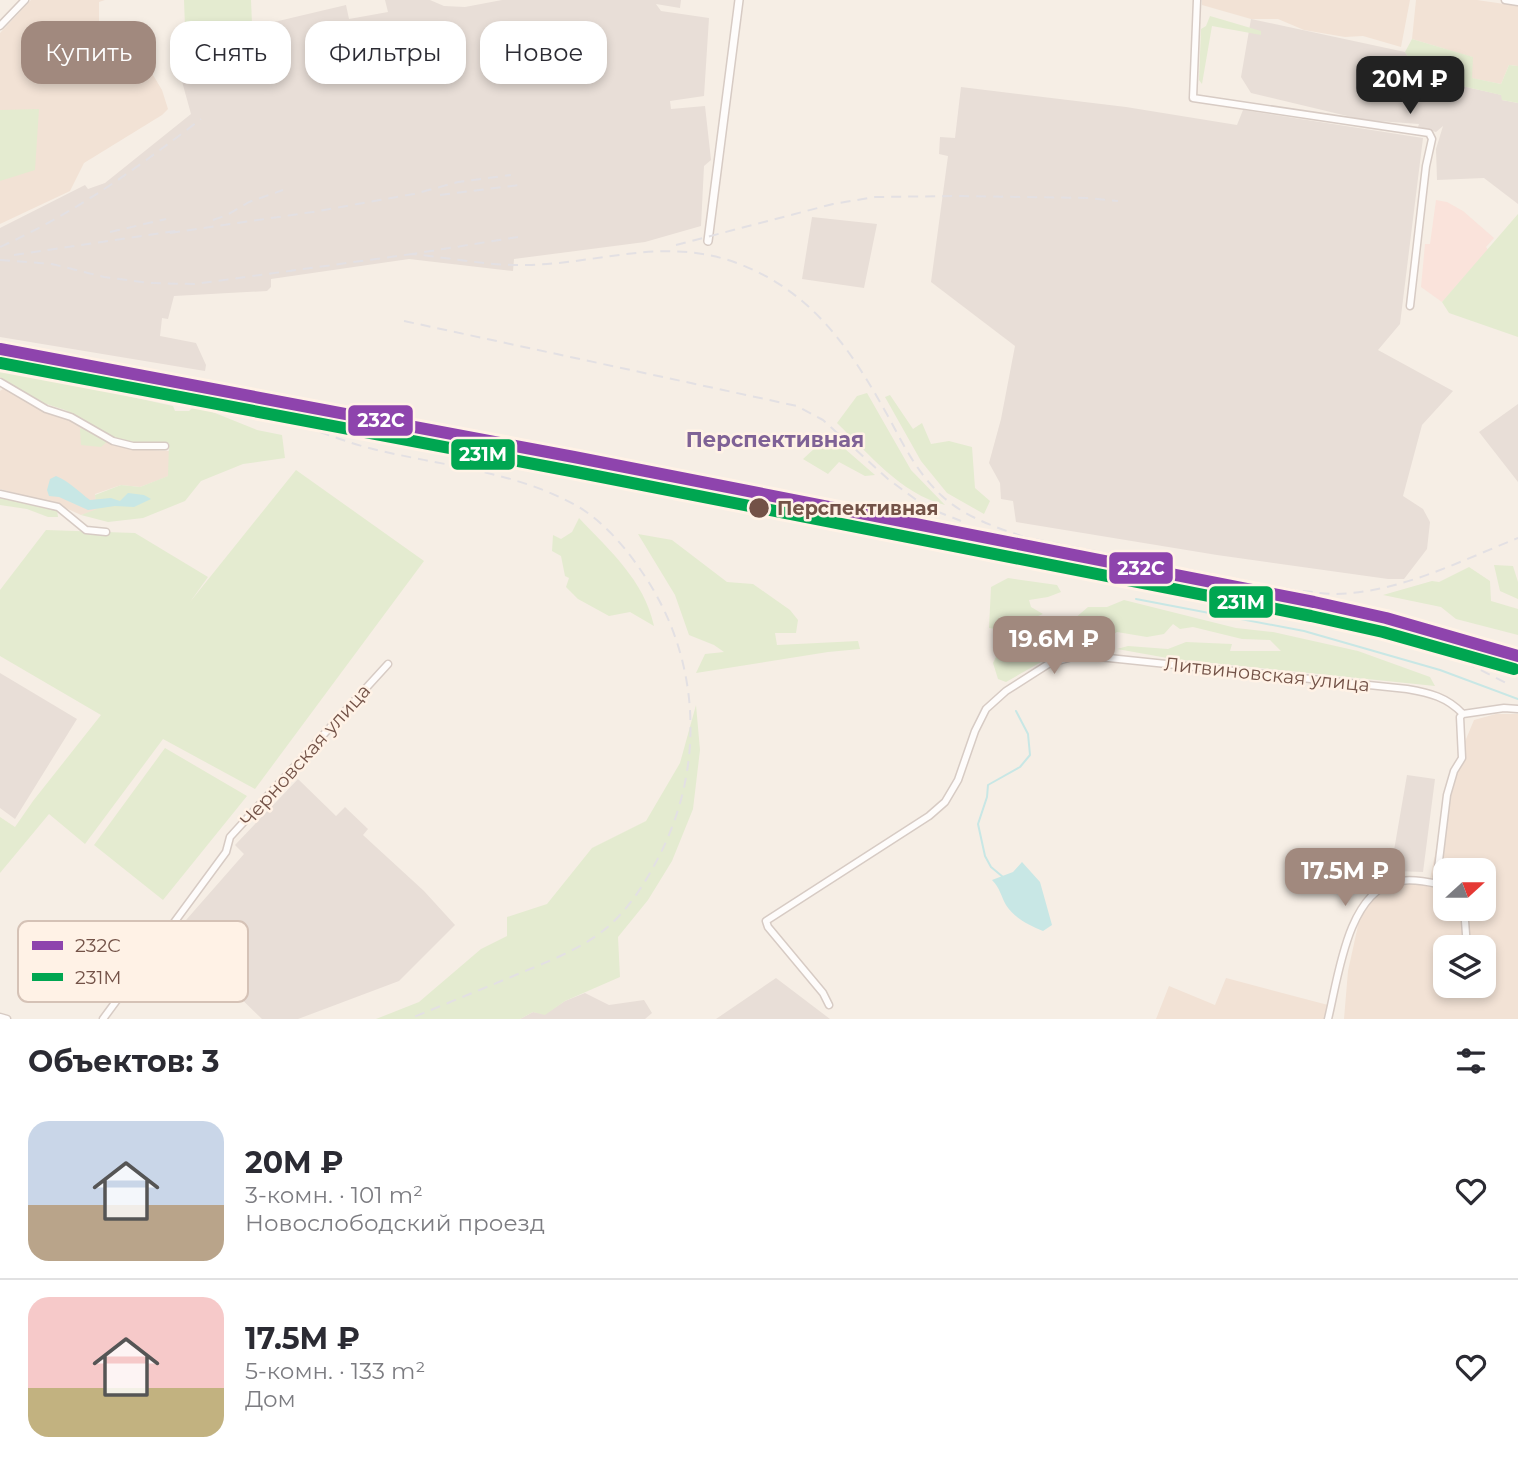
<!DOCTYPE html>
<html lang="ru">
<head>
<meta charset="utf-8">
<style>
	:root { --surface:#fff; --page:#f7f7f7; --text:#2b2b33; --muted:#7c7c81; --line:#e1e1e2; --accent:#a1897e }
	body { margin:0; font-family:Montserrat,sans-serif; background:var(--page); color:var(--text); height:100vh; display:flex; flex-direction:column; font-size:26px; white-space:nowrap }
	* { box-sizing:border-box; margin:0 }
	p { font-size:23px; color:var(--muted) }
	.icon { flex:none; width:38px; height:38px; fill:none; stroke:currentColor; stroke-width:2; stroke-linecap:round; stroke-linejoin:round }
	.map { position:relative; height:1019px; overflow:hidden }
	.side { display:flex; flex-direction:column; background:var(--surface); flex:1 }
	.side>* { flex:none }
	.top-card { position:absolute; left:21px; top:21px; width:700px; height:63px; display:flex; gap:14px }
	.needle { width:46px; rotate:69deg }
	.tools { position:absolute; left:1433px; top:858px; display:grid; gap:14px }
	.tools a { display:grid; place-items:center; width:63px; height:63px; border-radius:14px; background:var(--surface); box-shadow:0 4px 10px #0003; font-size:35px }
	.price { position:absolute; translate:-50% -60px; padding:0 16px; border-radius:14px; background:var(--accent); color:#fff; font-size:23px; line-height:46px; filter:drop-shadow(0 2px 4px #0008) }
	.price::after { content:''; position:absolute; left:50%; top:42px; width:21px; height:16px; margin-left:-10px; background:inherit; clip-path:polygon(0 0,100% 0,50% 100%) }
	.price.current { background:#222; color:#fff }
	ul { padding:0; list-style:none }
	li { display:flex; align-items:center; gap:21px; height:175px; padding:0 28px }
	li+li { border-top:2px solid var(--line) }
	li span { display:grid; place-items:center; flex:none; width:196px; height:140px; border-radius:21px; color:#555 }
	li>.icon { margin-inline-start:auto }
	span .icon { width:84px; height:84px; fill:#fffc; stroke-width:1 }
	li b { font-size:30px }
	h2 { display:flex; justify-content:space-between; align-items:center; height:84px; padding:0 28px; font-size:30px }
	.pill { padding:0 24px; border-radius:21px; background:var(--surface); box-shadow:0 4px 10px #0003; font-size:24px; line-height:63px }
	.pill.current { background:var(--accent); color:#fff }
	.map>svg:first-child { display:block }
	.residential { fill:#f2e2d5; fill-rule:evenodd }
	.commercial { fill:#fae3db }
	.industrial { fill:#e8ded7 }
	.green { fill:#e4ebd0 }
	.water { fill:#c8e7e5 }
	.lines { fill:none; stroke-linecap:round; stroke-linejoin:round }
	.stream { stroke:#c8e7e5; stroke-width:2 }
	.minor-casing { stroke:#d7cbc4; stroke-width:9 }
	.tertiary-casing { stroke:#d7cbc4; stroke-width:10 }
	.minor { stroke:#fefcfb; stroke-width:6 }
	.tertiary { stroke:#fefcfb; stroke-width:7 }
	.rail { stroke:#e3e0e3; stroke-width:2; stroke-dasharray:10 7; stroke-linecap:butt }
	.rail-1-casing { stroke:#fff2e6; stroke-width:18 }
	.rail-2-casing { stroke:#fff2e6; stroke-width:18 }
	.rail-1 { stroke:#8e44ad; stroke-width:12 }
	.rail-2 { stroke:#00a651; stroke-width:12 }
	.stop-dot { fill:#735247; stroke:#fff2e6; stroke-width:2.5 }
	.labels { text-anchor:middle; stroke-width:5; stroke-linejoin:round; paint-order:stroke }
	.stop-label { font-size:19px; font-weight:bold; fill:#735247; stroke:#fff2e6; text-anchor:start }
	.street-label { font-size:19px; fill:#735247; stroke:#fff2e6 }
	.neighbourhood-label { font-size:21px; font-weight:bold; fill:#7f6296; stroke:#fff2e6 }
	.key { fill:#fff2e6; stroke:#d5c2b6; stroke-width:2 }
	.key-label { font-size:19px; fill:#735247 }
	.line-badge { stroke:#fff2e6; stroke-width:2.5 }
	.badge-label { font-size:19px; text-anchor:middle; font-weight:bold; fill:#fff }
</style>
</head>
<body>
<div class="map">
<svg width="1518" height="1019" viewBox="0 0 1518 1019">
	<rect width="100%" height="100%" fill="#f6eee5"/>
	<path class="residential" d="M31,0H105L99,2V45L153,44V75L162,90L168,109L162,115L84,163L70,191L0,224V33Z
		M1202,0H1410L1401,47L1363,36L1345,37L1304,30L1278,19H1251L1202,5Z
		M1416,0H1477L1518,6V66L1509,65L1501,84L1471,78L1472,57L1412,39Z
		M0,386L65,417L81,426L80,430L115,444L133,449L169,451V476L140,487L121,485L95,494L98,510L81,515L59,505L0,489V391L3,389Z
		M1496,714H1518V1019H1344L1348,971L1364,898L1393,877L1430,879L1451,775L1474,720ZM1446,870H1484V908H1446ZM1446,947H1484V985H1446Z
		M1226,978L1328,1005L1324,1019H1156L1169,986L1215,1005Z"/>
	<path class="commercial" d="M1436,200L1447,202L1463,211L1494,238L1486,247L1488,250L1442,302L1421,287L1425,244H1430Z"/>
	<path class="industrial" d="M385,0H430L444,6L465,7L502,0H681L680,8L656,4L661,11L709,18L704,96L670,101L671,109L705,106L711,160L704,166L701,226L645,242L514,259L513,271L409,259L271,279V287L267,291L174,296L168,319L162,318L160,336L196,343L206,365L205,371L0,337V228L85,185L88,189L105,183L191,114L170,38L223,34L346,5L349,19L388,12Z
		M1251,19L1405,52L1410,60L1435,70L1462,86L1502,95V100L1518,103V204L1484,178L1437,180L1436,149L1443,126L1436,132L1418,127L1419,124L1364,120L1251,93L1241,77Z
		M961,87L1126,107L1237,125L1243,110L1423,138L1400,324L1378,350L1453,391L1422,425L1403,496L1423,509L1430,522L1427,549L1404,579H1388L1217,555L1016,522L1013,501L1001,499L1000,483L989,463L1001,419L1015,346L931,282L948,156L939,154L940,137L955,138Z
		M812,217L877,224L864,288L802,279Z
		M1518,404V482L1479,432Z
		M0,673L77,719L15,819L0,808Z
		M1407,775L1435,779L1423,872L1395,871L1392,862Z
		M298,779L336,816L345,807L368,829L363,835L424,891L455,925L399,981L298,1019H262L224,982L220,984L172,936L244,854L235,845Z
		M776,978L830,1019H716Z
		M585,993L609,1005L644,1000L652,1013L645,1019H520L533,1012L545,1014L565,1001Z"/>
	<path class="green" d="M184,0H251L252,24L185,27Z
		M1210,16L1261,31V35L1212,26L1202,84L1199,80L1201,29L1206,26Z
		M384,27L393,64L357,71L351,33Z
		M1412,39L1473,57L1472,78L1501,84L1509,65L1518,66V103L1502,100L1501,95L1462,86L1435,70L1410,60L1405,52Z
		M39,109L35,170L0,181V110Z
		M1518,214V337L1449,313L1442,302Z
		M0,368L173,406L175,411H189L195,405L257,430L282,435L285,458L243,464L201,481L185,501L143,518L108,522L81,515L97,509L95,495L121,485L140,487L168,476L169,443H137L111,438L101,447L81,445L80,430L82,419L65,410L37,401L0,377Z
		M867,393L911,470L945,505C901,494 868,453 837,423L857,396Z
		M890,395L913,429L922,423L931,444L949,441L972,447L975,488L990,501L984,514L947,493L921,461L885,397Z
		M829,435L875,475L865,476L839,462L828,474L803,459Z
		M296,470L424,561L255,789L163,739L85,844L49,814L0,873V817L15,827L33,801L101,715L0,656V590L46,530L135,533L208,577L190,602Z
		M0,497L57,510L58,517H48L27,509L0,505Z
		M579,518C610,551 644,580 654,626L630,612L609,616L578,599L566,587L569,578L565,576L561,556L552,551L553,535L561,539L572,532Z
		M638,534L672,540L727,582L753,584L790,610L798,620L796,633H775L777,645L858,641L860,649L828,652L696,673L705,654L724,652L714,645L689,635L675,595Z
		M1494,565L1513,566L1518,582V599L1500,591Z
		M1469,567L1490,581L1491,601L1518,609V635L1456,619L1441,607L1383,595L1432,581L1439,582Z
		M1008,578L1057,585L1061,592L1048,597L1029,600L1031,607L1043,614L1016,625L1011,617L1003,630L989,628L991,587Z
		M1124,600L1236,628L1273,632L1358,651L1430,677L1435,686L1173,659L1117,649L1128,646L1168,649L1186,642L1232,644L1230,651H1281L1270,640L1242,639L1193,627L1180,629L1173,624L1164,634L1147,637L1117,632L1099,644L1076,642L1006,682L998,679L993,663L997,655L1013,642L1062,620L1074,619L1088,607H1107Z
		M696,705L700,750L693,809L672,861L648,900L618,937L620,977L565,1001L545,1015L533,1012L520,1019H376L419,1002L481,949L507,936V917L547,904L592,848L646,821L680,763Z
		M165,748L247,796L163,900L94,845Z"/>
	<path class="water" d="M56,476C69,481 79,492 90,500L111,498L120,501L128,493L144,495L151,499L134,507L115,506L88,510L59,497L49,496L47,490L50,479Z
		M1022,862L1040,882L1052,925L1043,931C1029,925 1015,919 1006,905C1001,896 1000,888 992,880L1013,872Z"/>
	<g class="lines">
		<path class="stream" d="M1136,599L1304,631L1440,670L1518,699
			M1003,877L991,867L985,856L978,824L987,797L988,785L1020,767L1030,755L1028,734L1016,711"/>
		<defs>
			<path id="minor" d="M1197,0L1193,98L1429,133L1432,139L1426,166L1410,306
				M1505,0L1518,2
				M0,26L25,0
				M0,382L46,409L71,417L113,441L133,446H165
				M0,494L58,507L86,530L106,532
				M1446,887L1438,884L1437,877L1447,795L1454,771L1462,758L1460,717L1463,714
				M1464,908L1467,947
				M829,1005L823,993L768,927L766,921L929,816L945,802L958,780L975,731L986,709L1006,691L1050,663L1080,655L1407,689C1430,693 1447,697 1463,714L1504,708L1518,709
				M0,1017L7,1019
				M103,1019L226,852L230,837L388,664
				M1328,1019C1338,979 1347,894 1395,882C1408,878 1425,881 1438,884"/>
			<path id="tertiary" d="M708,241L739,0"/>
		</defs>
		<use href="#minor" class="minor-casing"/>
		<use href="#tertiary" class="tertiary-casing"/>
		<use href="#minor" class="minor"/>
		<use href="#tertiary" class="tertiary"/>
		<path class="rail" d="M440,195L519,185
			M213,220L227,215L249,202L283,190
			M110,232L166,219
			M170,233L319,211L414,194L458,182L511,175
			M518,237L412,254C451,258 489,266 528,265C605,263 667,235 742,265C815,294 853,353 889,418C904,446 918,474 942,496C966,518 998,528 1027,538
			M676,245L833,204L875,197L961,196L1089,198L1118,201
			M0,247C75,213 136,169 201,119
			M14,255L176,231
			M0,260L52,264L104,277L149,283L195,284L412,254
			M404,321L797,406L823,420L888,479L926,507L961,521
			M0,357L214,395
			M207,394C224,399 242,404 259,409C298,422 333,439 373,449C442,466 515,471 577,506C603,521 626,548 642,572C702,659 706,770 656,862C646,881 634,900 619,916C591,947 548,961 511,977C477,991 443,1005 409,1019
			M307,413L431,436
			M421,434L467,448L519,459L1317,612L1417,642L1461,660L1508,684
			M894,520L991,531
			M1019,536L1293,590C1308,591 1322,594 1337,594C1401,592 1460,561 1518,538
			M1393,626L1444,635"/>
		<defs>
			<path id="rail-1" d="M0,349L574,457L1314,602L1386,618L1518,656"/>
			<path id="rail-2" d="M0,363L571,471L1311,616L1383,632L1514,669"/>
		</defs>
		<use href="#rail-1" class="rail-1-casing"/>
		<use href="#rail-2" class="rail-2-casing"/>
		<use href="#rail-1" class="rail-1"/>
		<use href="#rail-2" class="rail-2"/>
	</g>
	<circle class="stop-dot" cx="759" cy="508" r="11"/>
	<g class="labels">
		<g class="stop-label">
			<text x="777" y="515">Перспективная</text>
		</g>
		<g class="street-label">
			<text transform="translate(1267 674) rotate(6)" y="7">Литвиновская улица</text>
			<text transform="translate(305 755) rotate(-48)" y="7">Черновская улица</text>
		</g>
		<g class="neighbourhood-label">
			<text x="775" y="447">Перспективная</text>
		</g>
	</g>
	<rect x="18" y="921" width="230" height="81" rx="10" class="key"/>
	<rect x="32" y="941" width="31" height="9" fill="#8e44ad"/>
	<rect x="32" y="973" width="31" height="8" fill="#00a651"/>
	<g class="key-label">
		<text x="75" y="952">232C</text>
		<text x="75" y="984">231М</text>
	</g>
	<g class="line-badge">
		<rect x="347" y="404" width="67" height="33" rx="7" fill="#8e44ad"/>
		<rect x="450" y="438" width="66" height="33" rx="7" fill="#00a651"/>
		<rect x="1108" y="551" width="66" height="34" rx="7" fill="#8e44ad"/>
		<rect x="1208" y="585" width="66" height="34" rx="7" fill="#00a651"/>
	</g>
	<g class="badge-label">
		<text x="381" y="427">232C</text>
		<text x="483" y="461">231М</text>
		<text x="1141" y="575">232C</text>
		<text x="1241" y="609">231М</text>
	</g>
</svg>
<div class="tools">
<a><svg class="needle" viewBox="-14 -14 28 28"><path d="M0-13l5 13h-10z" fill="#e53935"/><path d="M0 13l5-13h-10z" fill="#7c7c81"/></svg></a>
<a><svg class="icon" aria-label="layers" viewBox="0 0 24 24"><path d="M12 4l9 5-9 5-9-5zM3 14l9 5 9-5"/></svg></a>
</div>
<b class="price current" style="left:1410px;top:116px">20M ₽</b>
<b class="price" style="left:1054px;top:676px">19.6M ₽</b>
<b class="price" style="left:1345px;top:908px">17.5M ₽</b>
<div class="top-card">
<a class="pill current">Купить</a>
<a class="pill">Снять</a>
<a class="pill">Фильтры</a>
<a class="pill">Новое</a>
</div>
</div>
<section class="side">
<h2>Объектов: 3<svg class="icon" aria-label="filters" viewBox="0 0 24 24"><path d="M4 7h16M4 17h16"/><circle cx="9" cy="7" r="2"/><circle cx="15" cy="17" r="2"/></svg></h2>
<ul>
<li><span style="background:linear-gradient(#c9d6e8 60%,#b9a48a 0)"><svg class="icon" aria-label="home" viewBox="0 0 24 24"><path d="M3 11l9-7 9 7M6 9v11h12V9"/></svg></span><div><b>20M ₽</b><p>3-комн. · 101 m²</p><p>Новослободский проезд</p></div><svg class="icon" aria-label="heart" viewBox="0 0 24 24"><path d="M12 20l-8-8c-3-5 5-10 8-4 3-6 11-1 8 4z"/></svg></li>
<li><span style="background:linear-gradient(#f6c9c9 65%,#c2b280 0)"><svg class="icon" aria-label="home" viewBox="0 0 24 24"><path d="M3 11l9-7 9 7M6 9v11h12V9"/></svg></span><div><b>17.5M ₽</b><p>5-комн. · 133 m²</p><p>Дом</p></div><svg class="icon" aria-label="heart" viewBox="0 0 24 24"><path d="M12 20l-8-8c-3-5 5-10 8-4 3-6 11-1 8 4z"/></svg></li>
</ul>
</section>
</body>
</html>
